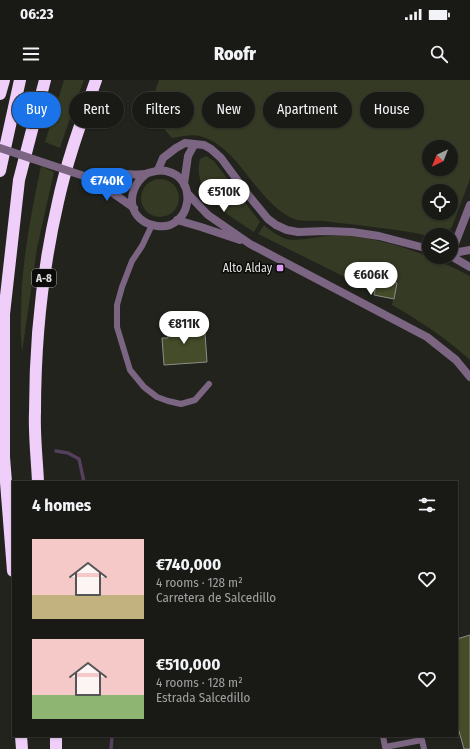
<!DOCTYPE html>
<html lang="en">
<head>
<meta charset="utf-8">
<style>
	:root { --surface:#191a15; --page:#262722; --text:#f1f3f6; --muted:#9fa1a0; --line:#373834; --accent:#1a73e8 }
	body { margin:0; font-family:"Fira Sans Condensed",sans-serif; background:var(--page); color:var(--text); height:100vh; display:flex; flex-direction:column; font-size:15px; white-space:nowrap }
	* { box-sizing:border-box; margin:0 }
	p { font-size:13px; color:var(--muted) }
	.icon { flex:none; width:22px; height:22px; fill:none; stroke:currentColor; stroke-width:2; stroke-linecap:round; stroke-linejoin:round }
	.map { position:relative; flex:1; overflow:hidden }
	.side { position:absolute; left:12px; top:401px; width:446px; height:256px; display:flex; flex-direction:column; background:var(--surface); border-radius:0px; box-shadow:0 1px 3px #0004,0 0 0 1px var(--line) }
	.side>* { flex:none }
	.banner { position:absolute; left:12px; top:12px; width:446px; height:36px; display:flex; gap:8px }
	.needle { width:26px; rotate:223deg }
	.fabs { position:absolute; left:422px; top:60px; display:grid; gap:8px }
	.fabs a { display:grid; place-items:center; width:36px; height:36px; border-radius:50%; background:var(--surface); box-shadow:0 1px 3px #0004,0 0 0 1px var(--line); font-size:20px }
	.price { position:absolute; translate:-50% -34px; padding:0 9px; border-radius:14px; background:#fff; color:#222; font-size:13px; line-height:26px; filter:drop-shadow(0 1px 2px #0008) }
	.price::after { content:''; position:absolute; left:50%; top:24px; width:12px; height:9px; margin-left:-6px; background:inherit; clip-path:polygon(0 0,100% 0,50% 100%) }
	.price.selected { background:var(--accent); color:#fff }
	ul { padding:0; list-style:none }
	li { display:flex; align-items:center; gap:12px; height:100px; padding:0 20px }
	li span { display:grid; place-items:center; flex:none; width:112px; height:80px; border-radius:0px; color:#555 }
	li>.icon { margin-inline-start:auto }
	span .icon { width:48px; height:48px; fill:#fffc; stroke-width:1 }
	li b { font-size:17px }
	h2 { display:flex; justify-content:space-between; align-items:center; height:48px; padding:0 20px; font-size:17px }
	.tag { padding:0 14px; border-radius:18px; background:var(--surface); box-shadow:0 1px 3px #0004,0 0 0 1px var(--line); font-size:14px; line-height:36px }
	.tag.selected { background:var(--accent); color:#fff }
	.status { display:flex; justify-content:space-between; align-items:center; height:28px; padding:0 20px; background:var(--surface); direction:ltr }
	.status svg { height:11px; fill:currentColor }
	header { display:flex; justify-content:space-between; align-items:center; height:52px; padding:0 20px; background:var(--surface); font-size:18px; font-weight:800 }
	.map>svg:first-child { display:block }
	.green { fill:#343a23; fill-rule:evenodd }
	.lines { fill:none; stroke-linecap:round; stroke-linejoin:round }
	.stream { stroke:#553f5d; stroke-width:3.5 }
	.building { fill:#444c2a; stroke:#8c8f87 }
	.service { stroke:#7b6583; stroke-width:6 }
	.minor { stroke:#7b6583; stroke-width:8 }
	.tertiary { stroke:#7b6583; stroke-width:8 }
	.motorway { stroke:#efcefa; stroke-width:12 }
	.tertiary-bridge { stroke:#7b6583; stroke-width:8 }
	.poi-dot { fill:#dd99f4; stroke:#0b0c09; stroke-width:1.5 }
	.labels { text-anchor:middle; stroke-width:3; stroke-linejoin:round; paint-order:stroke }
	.shield { fill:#0b0c09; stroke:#a1a29e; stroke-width:1 }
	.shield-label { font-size:11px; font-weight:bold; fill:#e1e2de }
	.poi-label { font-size:12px; fill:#e1e2de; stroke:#0b0c09; text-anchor:end }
</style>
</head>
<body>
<div class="status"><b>06:23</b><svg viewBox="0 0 49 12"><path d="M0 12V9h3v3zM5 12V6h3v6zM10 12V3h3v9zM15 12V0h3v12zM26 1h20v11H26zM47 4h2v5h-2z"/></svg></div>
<header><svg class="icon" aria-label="menu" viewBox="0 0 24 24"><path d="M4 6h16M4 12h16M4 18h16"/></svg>Roofr<svg class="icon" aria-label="search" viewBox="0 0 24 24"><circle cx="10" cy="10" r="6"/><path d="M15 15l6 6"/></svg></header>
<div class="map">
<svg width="470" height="669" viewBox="0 0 470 669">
	<rect width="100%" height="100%" fill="#21231c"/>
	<path class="green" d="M64,0H84L73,29L60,68L45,62Z
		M159,0H470V99L452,147L443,155H429V156C395,148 359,146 324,141C316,140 301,142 294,139C256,123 239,65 199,56C192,54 180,57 172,58C162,47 153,35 154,19C154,13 157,6 159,0ZM429,67H451V89H429ZM429,111H451V133H429Z
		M206,76L214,81L260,142L254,152C229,136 191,114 200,79Z
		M41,86L54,92L37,168L22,273C21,259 20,246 21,233C21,183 31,134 41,86Z
		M141 118a19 19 0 1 1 38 0a19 19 0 1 1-38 0Z
		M264,145C287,165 293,160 320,157C332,155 346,155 357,157C397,162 435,178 470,196V280C446,258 420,241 392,225L397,203L378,198L375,212L258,154Z"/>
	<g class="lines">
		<path class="stream" d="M56,371L68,373L79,379L84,402
			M111,669L112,656"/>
	</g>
	<path class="building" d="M378,198L397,203L394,219L374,215Z
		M199,243V253H205L207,282L164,285L162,258H168L167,245Z
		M470,555V669H464L457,644V559Z"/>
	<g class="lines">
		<path class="service" d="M152,145L142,166L132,181L122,207L117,225V247L130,290L144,307L157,317L168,321L181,324L195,320L209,304
			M383,656L385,667L422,660L424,669"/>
		<path class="minor" d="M158,90L163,78L176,68L185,63L204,65L211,69L221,78L249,116L268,139L276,145L287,150L298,152L326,151L352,152L379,156L429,169
			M184,104L188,76L194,65
			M451,174L470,125
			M451,175L459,172L470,170
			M451,176L470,187"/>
		<path class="tertiary" d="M93,99C103,97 113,95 123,94C130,94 138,95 145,94C152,92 158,89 166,91C200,98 191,151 157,146C128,142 124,111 146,94
			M93,99L134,128
			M188,114L208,135L250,164L427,257L456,280L470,297
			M177,140L201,147L240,160"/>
		<path class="motorway" d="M0,14L4,0
			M0,91L20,0
			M38,402C37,379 34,355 35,332C35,262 42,191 58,122C67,80 82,40 96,0
			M13,491L4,377V234L19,100L45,0
			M21,656L22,669
			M56,656V669"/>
		<path class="tertiary-bridge" d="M0,68L93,99"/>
	</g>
	<rect class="poi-dot" x="276" y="184" width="8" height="8" rx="2"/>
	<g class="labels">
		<rect class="shield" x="32" y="189" width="24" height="18" rx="3"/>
		<g class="shield-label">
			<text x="44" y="202">A-8</text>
		</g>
		<g class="poi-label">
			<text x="272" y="192">Alto Alday</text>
		</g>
	</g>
</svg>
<div class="fabs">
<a><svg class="needle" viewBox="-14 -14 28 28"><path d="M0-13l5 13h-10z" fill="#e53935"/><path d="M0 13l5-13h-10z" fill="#9fa1a0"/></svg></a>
<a><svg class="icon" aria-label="locate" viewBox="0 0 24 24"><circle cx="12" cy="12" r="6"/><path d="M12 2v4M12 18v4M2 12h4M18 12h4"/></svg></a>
<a><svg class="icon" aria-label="layers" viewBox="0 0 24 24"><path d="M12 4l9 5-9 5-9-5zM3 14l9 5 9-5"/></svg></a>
</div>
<b class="price selected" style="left:107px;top:122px">€740K</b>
<b class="price" style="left:224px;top:133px">€510K</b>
<b class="price" style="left:371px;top:216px">€606K</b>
<b class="price" style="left:184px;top:265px">€811K</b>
<div class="banner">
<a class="tag selected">Buy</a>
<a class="tag">Rent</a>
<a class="tag">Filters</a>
<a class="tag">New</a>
<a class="tag">Apartment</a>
<a class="tag">House</a>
</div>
<section class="side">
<h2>4 homes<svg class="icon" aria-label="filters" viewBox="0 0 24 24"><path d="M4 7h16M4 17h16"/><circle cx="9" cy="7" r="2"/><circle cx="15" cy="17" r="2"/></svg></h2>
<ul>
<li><span style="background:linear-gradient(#f6c9c9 70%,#c2b280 0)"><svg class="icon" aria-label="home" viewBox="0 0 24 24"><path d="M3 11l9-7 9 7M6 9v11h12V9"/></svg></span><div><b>€740,000</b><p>4 rooms · 128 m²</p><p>Carretera de Salcedillo</p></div><svg class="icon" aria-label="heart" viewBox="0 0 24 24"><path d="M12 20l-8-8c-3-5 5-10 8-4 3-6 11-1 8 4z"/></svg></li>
<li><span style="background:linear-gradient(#f6c9c9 70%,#8fb573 0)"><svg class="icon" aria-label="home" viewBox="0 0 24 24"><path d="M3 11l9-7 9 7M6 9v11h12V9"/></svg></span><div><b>€510,000</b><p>4 rooms · 128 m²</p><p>Estrada Salcedillo</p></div><svg class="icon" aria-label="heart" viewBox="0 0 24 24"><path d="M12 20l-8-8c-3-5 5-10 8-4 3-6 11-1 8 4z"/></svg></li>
</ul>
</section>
</div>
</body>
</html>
